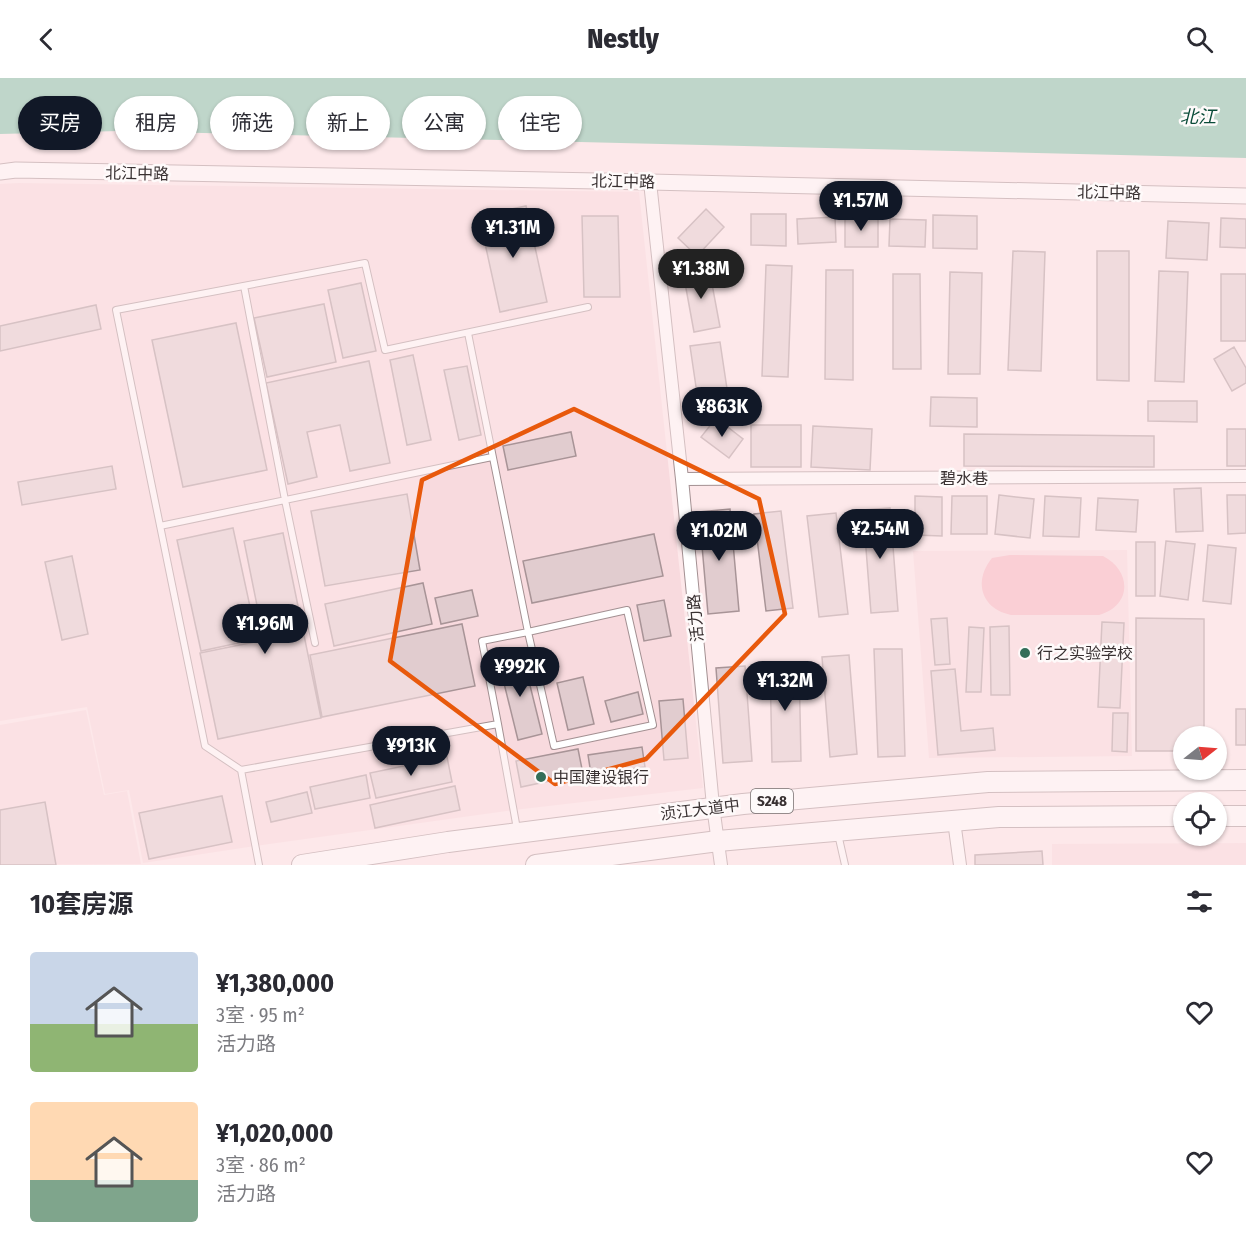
<!DOCTYPE html>
<html lang="zh">
<head>
<meta charset="utf-8">
<style>
	:root { --surface:#fff; --page:#f7f7f7; --text:#2b2b33; --muted:#7c7c81; --accent:#111827 }
	body { margin:0; font-family:"Fira Sans Condensed","Noto Sans SC",sans-serif; background:var(--page); color:var(--text); height:100vh; display:flex; flex-direction:column; font-size:22px; white-space:nowrap }
	* { box-sizing:border-box; margin:0 }
	p { font-size:20px; color:var(--muted) }
	.icon { flex:none; width:33px; height:33px; fill:none; stroke:currentColor; stroke-width:2; stroke-linecap:round; stroke-linejoin:round }
	.map { position:relative; height:787px; overflow:hidden }
	.panel { display:flex; flex-direction:column; background:var(--surface); flex:1 }
	.panel>* { flex:none }
	.banner { position:absolute; left:18px; top:18px; width:600px; height:54px; display:flex; gap:12px }
	.needle { width:39px; rotate:73deg }
	.fabs { position:absolute; left:1173px; top:648px; display:grid; gap:12px }
	.fabs a { display:grid; place-items:center; width:54px; height:54px; border-radius:50%; background:var(--surface); box-shadow:0 2px 4px #0004; font-size:30px }
	.price { position:absolute; translate:-50% -51px; padding:0 14px; border-radius:21px; background:var(--accent); color:#fff; font-size:20px; line-height:39px; filter:drop-shadow(0 2px 3px #0008) }
	.price::after { content:''; position:absolute; left:50%; top:36px; width:18px; height:14px; margin-left:-9px; background:inherit; clip-path:polygon(0 0,100% 0,50% 100%) }
	.price.on { background:#222; color:#fff }
	ul { padding:0; list-style:none }
	li { display:flex; align-items:center; gap:18px; height:150px; padding:0 30px }
	li span { display:grid; place-items:center; flex:none; width:168px; height:120px; border-radius:6px; color:#555 }
	li>.icon { margin-inline-start:auto }
	span .icon { width:72px; height:72px; fill:#fffc; stroke-width:1 }
	li b { font-size:26px }
	h2 { display:flex; justify-content:space-between; align-items:center; height:72px; padding:0 30px; font-size:26px }
	.pill { padding:0 21px; border-radius:27px; background:var(--surface); box-shadow:0 2px 4px #0004; font-size:21px; line-height:54px }
	.pill.on { background:var(--accent); color:#fff }
	header { display:flex; justify-content:space-between; align-items:center; height:78px; padding:0 30px; background:var(--surface); font-size:27px; font-weight:800 }
	.map>svg:first-child { display:block }
	.built { fill:#f8dade }
	.green { fill:#f5b1bc }
	.water { fill:#74c2a4 }
	.building { fill:#e1cccf; stroke:#a89497; stroke-width:1.5 }
	.lines { fill:none; stroke-linecap:round; stroke-linejoin:round }
	.service-casing { stroke:#a39092; stroke-width:8 }
	.minor-casing { stroke:#a39092; stroke-width:14 }
	.tertiary-casing { stroke:#a39092; stroke-width:17 }
	.primary-casing { stroke:#a39092; stroke-width:22 }
	.service { stroke:#fff; stroke-width:6 }
	.minor { stroke:#fff; stroke-width:12 }
	.tertiary { stroke:#fff; stroke-width:15 }
	.primary { stroke:#fff; stroke-width:20 }
	.marked { fill:none; stroke:#e8590c; stroke-width:4.5; stroke-linejoin:round }
	.poi-dot { fill:#336e59; stroke:#fefafa; stroke-width:2 }
	.labels { text-anchor:middle; stroke-width:5; stroke-linejoin:round; paint-order:stroke }
	.shield { fill:#fefafa; stroke:#746d6e; stroke-width:1.5 }
	.shield-label { font-size:15px; font-weight:bold; fill:#393132 }
	.street-label { font-size:16px; fill:#393132; stroke:#fefafa }
	.poi-label { font-size:16px; fill:#393132; stroke:#fefafa; text-anchor:start }
	.water-label { font-size:18px; font-style:italic; fill:#0a4c39; stroke:#fefafa }
</style>
</head>
<body>
<header><svg class="icon" aria-label="back" viewBox="0 0 24 24"><path d="M15 5l-7 7 7 7"/></svg>Nestly<svg class="icon" aria-label="search" viewBox="0 0 24 24"><circle cx="10" cy="10" r="6"/><path d="M15 15l6 6"/></svg></header>
<div class="map">
<svg width="1246" height="787" viewBox="0 0 1246 787">
	<rect width="100%" height="100%" fill="#fde8ea"/>
	<path class="built" d="M19,105L639,114L703,710L514,732L255,768L143,785L129,712L105,716L87,629L0,643V106Z
		M1127,472L1132,678L929,680L913,473Z
		M86,632L104,717L127,713L141,786L0,787V647Z
		M1246,765V787H1052V766Z"/>
	<path class="green" d="M1010,477L1103,478C1132,493 1132,528 1099,537H1011C981,531 973,503 992,480Z"/>
	<path class="water" d="M0,0H1246V80L119,53L0,56Z"/>
	<path class="building" d="M526,128L547,224L500,234L479,138Z
		M706,131L724,149L697,178L678,160Z
		M751,136H786V168L751,167Z
		M933,137L977,138V171L933,170Z
		M582,138H618L620,219H584Z
		M845,138H878V169H845Z
		M835,139L836,164L798,166L797,141Z
		M1221,140L1246,141V170L1220,169Z
		M890,141L926,142L925,169L889,168Z
		M1168,143L1209,145L1207,182L1166,180Z
		M1013,173L1045,174L1041,293L1008,292Z
		M1097,173H1129V303L1097,302Z
		M766,187L792,188L788,299L762,298Z
		M709,190L720,249L694,254L683,194Z
		M826,192H853V302L825,301Z
		M1159,193L1188,194L1184,304L1155,303Z
		M950,194L982,195L980,296H948Z
		M893,196H920L921,291H893Z
		M1221,196H1246V263H1221Z
		M361,205L376,273L343,280L328,212Z
		M324,226L336,284L267,299L254,240Z
		M96,227L101,251L0,273V248Z
		M236,245L267,392L183,409L152,262Z
		M720,264L730,331L700,336L690,268Z
		M1234,269L1246,290V305L1232,313L1214,281Z
		M413,277L431,362L407,367L390,282Z
		M369,283L390,385L350,393L340,347L307,354L317,399L288,406L266,305Z
		M467,288L481,357L459,362L444,292Z
		M931,319L977,320V349L930,348Z
		M1148,323H1197V344L1148,343Z
		M716,340L743,361L729,380L701,359Z
		M751,347H801V389H751Z
		M813,348L872,351L870,392L811,389Z
		M1227,351H1246V388H1227Z
		M571,354L576,378L508,392L503,368Z
		M964,356L1154,358V389L964,388Z
		M112,388L116,411L22,427L18,404Z
		M1201,410L1203,453L1176,454L1174,411Z
		M407,416L420,492L325,508L311,433Z
		M999,417L1034,421L1030,460L995,456Z
		M1227,417H1246V455L1228,456Z
		M915,418L942,419V458L915,457Z
		M952,418H987V456H951Z
		M1045,418L1081,420L1079,459L1043,458Z
		M1098,420L1138,422L1136,454L1096,452Z
		M890,430L898,533L871,535L863,432Z
		M730,431L739,533L708,536L699,434Z
		M781,433L793,530L766,533L754,436Z
		M836,435L848,536L819,539L807,438Z
		M233,450L257,561L201,573L177,462Z
		M283,455L321,640L218,661L200,575L264,562L244,463Z
		M654,456L663,498L532,525L523,483Z
		M1166,463L1195,466L1188,522L1160,518Z
		M1136,464H1155V518H1136Z
		M1208,467L1236,470L1231,526L1203,523Z
		M72,478L88,556L62,562L45,484Z
		M423,505L432,546L334,568L325,526Z
		M472,512L478,538L441,546L435,520Z
		M664,522L671,558L644,563L637,527Z
		M947,540L950,586L935,587L931,541Z
		M1136,540L1204,541V658H1184V673H1136Z
		M1102,544L1124,545L1120,630L1098,629Z
		M462,546L475,608L322,639L310,577Z
		M1009,548L1010,617H991L990,549Z
		M969,549L984,550L981,614H966Z
		M874,571H902L905,678L878,679Z
		M849,577L857,676L830,679L822,579Z
		M523,579L542,656L518,662L499,585Z
		M770,584H799L801,683L772,684Z
		M745,588L752,683L723,685L716,590Z
		M955,591L961,653L993,650L995,672L938,677L931,593Z
		M583,599L594,646L568,652L557,605Z
		M638,614L643,636L611,644L605,623Z
		M683,621L688,680L664,682L659,623Z
		M1236,631H1246V667H1236Z
		M1113,635H1128L1127,674L1112,673Z
		M642,669L645,689L591,696L588,677Z
		M578,671L583,696L521,709L516,683Z
		M447,679L452,704L376,720L370,695Z
		M366,697L370,720L315,731L310,709Z
		M455,708L460,732L375,750L370,727Z
		M307,714L312,735L271,744L266,724Z
		M222,718L232,764L149,781L139,735Z
		M45,724L56,787H0V732Z
		M1042,773L1043,787H975V777Z"/>
	<g class="lines">
		<defs>
			<path id="service" d="M244,208L285,422L315,565
				M468,255L528,554L482,563L498,646
				M160,448L492,379
				M627,532L653,647L554,668L528,554Z
				M241,692L205,668L116,232L365,185L385,272L588,229
				M838,756L845,787
				M259,787L241,692L498,646L517,751"/>
			<path id="minor" d="M650,104L682,401L713,728L721,787
				M682,401L1246,398
				M954,743L960,787"/>
			<path id="tertiary" d="M0,94L16,92L650,104L1246,118"/>
			<path id="primary" d="M1216,738H1246
				M302,787L448,764L743,726L988,704L1246,702
				M536,787L718,763L999,739L1184,738"/>
		</defs>
		<use href="#service" class="service-casing"/>
		<use href="#minor" class="minor-casing"/>
		<use href="#tertiary" class="tertiary-casing"/>
		<use href="#primary" class="primary-casing"/>
		<use href="#service" class="service"/>
		<use href="#minor" class="minor"/>
		<use href="#tertiary" class="tertiary"/>
		<use href="#primary" class="primary"/>
	</g>
	<path d="M0 0H1246V787H0ZM574,331L759,421L785,536L646,681L555,706L390,583L422,402Z" fill="#fde8ea" fill-opacity=".55" fill-rule="evenodd"/>
	<path class="marked" d="M574,331L759,421L785,536L646,681L555,706L390,583L422,402Z"/>
	<g class="poi-dot">
		<circle cx="1025" cy="575" r="6"/>
		<circle cx="541" cy="699" r="6"/>
	</g>
	<g class="labels">
		<rect class="shield" x="751" y="711" width="42" height="24" rx="4.5"/>
		<g class="shield-label">
			<text x="772" y="728">S248</text>
		</g>
		<g class="street-label">
			<text transform="translate(137 95) rotate(1)" y="6">北江中路</text>
			<text transform="translate(623 103) rotate(1)" y="6">北江中路</text>
			<text transform="translate(1109 114) rotate(1)" y="6">北江中路</text>
			<text x="964" y="406">碧水巷</text>
			<text transform="translate(695 540) rotate(-95)" y="6">活力路</text>
			<text transform="translate(700 731) rotate(-7)" y="6">浈江大道中</text>
		</g>
		<g class="poi-label">
			<text x="1037" y="581">行之实验学校</text>
			<text x="553" y="705">中国建设银行</text>
		</g>
		<g class="water-label">
			<text x="1198" y="45">北江</text>
		</g>
	</g>
</svg>
<div class="fabs">
<a><svg class="needle" viewBox="-14 -14 28 28"><path d="M0-13l5 13h-10z" fill="#e53935"/><path d="M0 13l5-13h-10z" fill="#7c7c81"/></svg></a>
<a><svg class="icon" aria-label="locate" viewBox="0 0 24 24"><circle cx="12" cy="12" r="6"/><path d="M12 2v4M12 18v4M2 12h4M18 12h4"/></svg></a>
</div>
<b class="price" style="left:861px;top:154px">¥1.57M</b>
<b class="price" style="left:513px;top:181px">¥1.31M</b>
<b class="price on" style="left:701px;top:222px">¥1.38M</b>
<b class="price" style="left:722px;top:360px">¥863K</b>
<b class="price" style="left:880px;top:482px">¥2.54M</b>
<b class="price" style="left:719px;top:484px">¥1.02M</b>
<b class="price" style="left:265px;top:577px">¥1.96M</b>
<b class="price" style="left:520px;top:620px">¥992K</b>
<b class="price" style="left:785px;top:634px">¥1.32M</b>
<b class="price" style="left:411px;top:699px">¥913K</b>
<div class="banner">
<a class="pill on">买房</a>
<a class="pill">租房</a>
<a class="pill">筛选</a>
<a class="pill">新上</a>
<a class="pill">公寓</a>
<a class="pill">住宅</a>
</div>
</div>
<section class="panel">
<h2>10套房源<svg class="icon" aria-label="filters" viewBox="0 0 24 24"><path d="M4 7h16M4 17h16"/><circle cx="9" cy="7" r="2"/><circle cx="15" cy="17" r="2"/></svg></h2>
<ul>
<li><span style="background:linear-gradient(#c9d6e8 60%,#8fb573 0)"><svg class="icon" aria-label="home" viewBox="0 0 24 24"><path d="M3 11l9-7 9 7M6 9v11h12V9"/></svg></span><div><b>¥1,380,000</b><p>3室 · 95 m²</p><p>活力路</p></div><svg class="icon" aria-label="heart" viewBox="0 0 24 24"><path d="M12 20l-8-8c-3-5 5-10 8-4 3-6 11-1 8 4z"/></svg></li>
<li><span style="background:linear-gradient(#ffd9b3 65%,#7fa58c 0)"><svg class="icon" aria-label="home" viewBox="0 0 24 24"><path d="M3 11l9-7 9 7M6 9v11h12V9"/></svg></span><div><b>¥1,020,000</b><p>3室 · 86 m²</p><p>活力路</p></div><svg class="icon" aria-label="heart" viewBox="0 0 24 24"><path d="M12 20l-8-8c-3-5 5-10 8-4 3-6 11-1 8 4z"/></svg></li>
</ul>
</section>
</body>
</html>
